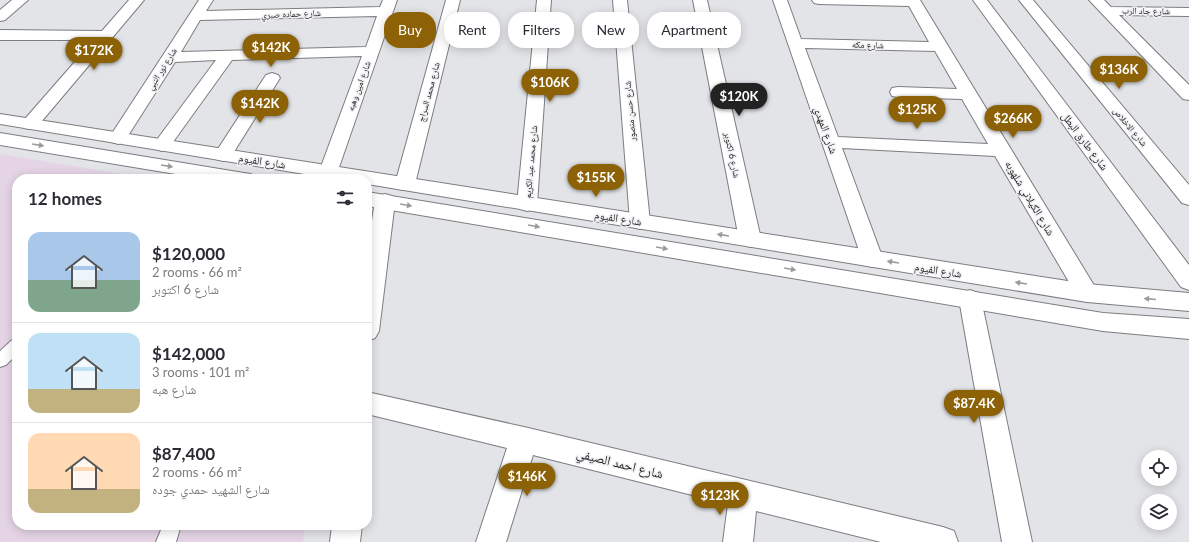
<!DOCTYPE html>
<html lang="en">
<head>
<meta charset="utf-8">
<style>
	:root { --surface:#fff; --page:#f2f2f3; --text:#2b2b33; --muted:#7c7c81; --line:#e1e1e2; --accent:#8d6106 }
	body { margin:0; font-family:Lato,"Noto Naskh Arabic",sans-serif; background:var(--page); color:var(--text); height:100vh; display:flex; flex-direction:column; font-size:15px; white-space:nowrap }
	* { box-sizing:border-box; margin:0 }
	p { font-size:13px; color:var(--muted) }
	.icon { flex:none; width:22px; height:22px; fill:none; stroke:currentColor; stroke-width:2; stroke-linecap:round; stroke-linejoin:round }
	.map { position:relative; flex:1; overflow:hidden }
	.panel { position:absolute; left:12px; top:174px; width:360px; height:356px; display:flex; flex-direction:column; background:var(--surface); border-radius:16px; box-shadow:0 2px 10px #0003 }
	.panel>* { flex:none }
	.top-card { position:absolute; left:384px; top:12px; width:380px; height:36px; display:flex; gap:8px }
	.tools { position:absolute; left:1141px; top:450px; display:grid; gap:8px }
	.tools a { display:grid; place-items:center; width:36px; height:36px; border-radius:50%; background:var(--surface); box-shadow:0 2px 10px #0003; font-size:20px }
	.price { position:absolute; translate:-50% -34px; padding:0 9px; border-radius:14px; background:var(--accent); color:#fff; font-size:13px; line-height:26px; filter:drop-shadow(0 1px 2px #0008) }
	.price::after { content:''; position:absolute; left:50%; top:24px; width:12px; height:9px; margin-left:-6px; background:inherit; clip-path:polygon(0 0,100% 0,50% 100%) }
	.price.active { background:#222; color:#fff }
	ul { padding:0; list-style:none }
	li { display:flex; align-items:center; gap:12px; height:100px; padding:0 16px }
	li+li { border-top:1px solid var(--line) }
	li span { display:grid; place-items:center; flex:none; width:112px; height:80px; border-radius:12px; color:#555 }
	li>.icon { margin-inline-start:auto }
	span .icon { width:48px; height:48px; fill:#fffc; stroke-width:1 }
	li b { font-size:17px }
	h2 { display:flex; justify-content:space-between; align-items:center; height:48px; padding:0 16px; font-size:17px }
	.tag { padding:0 14px; border-radius:16px; background:var(--surface); box-shadow:0 2px 10px #0003; font-size:14px; line-height:36px }
	.tag.active { background:var(--accent); color:#fff }
	.map>svg:first-child { display:block }
	.industrial { fill:#e5d4e6 }
	.lines { fill:none; stroke-linecap:round; stroke-linejoin:round }
	.service-casing { stroke:#7c7d80; stroke-width:2 }
	.minor-casing { stroke:#7c7d80; stroke-width:2 }
	.tertiary-casing { stroke:#7c7d80; stroke-width:2 }
	.service { fill:#fff; fill-rule:evenodd }
	.minor { fill:#fff; fill-rule:evenodd }
	.tertiary { fill:#fff; fill-rule:evenodd }
	.oneway { fill:#9c9c9c }
	.labels { text-anchor:middle; stroke-width:3; stroke-linejoin:round; paint-order:stroke }
	.far-street-label { font-size:9px; fill:#222223; stroke:#f1f1f4 }
	.street-label { font-size:11px; fill:#222223; stroke:#f1f1f4 }
	.near-street-label { font-size:13px; fill:#222223; stroke:#f1f1f4 }
</style>
</head>
<body>
<div class="map">
<svg width="1189" height="542" viewBox="0 0 1189 542">
	<rect width="100%" height="100%" fill="#e3e4e7"/>
	<path class="industrial" d="M0,154L152,179H17V525H305L303,542H0Z"/>
	<g class="lines">
		<defs>
			<path id="service" d="M17,339V354L6,365L0,367V351L12,340Z
				M163,525H181L176,542H156Z"/>
			<path id="minor" d="M12,0H28L5,20L0,21V10Z
				M129,0H144L36,128L30,129L24,128L21,124L24,120L94,40H0V30L102,31Z
				M199,0H213L206,11L380,7L383,0H397L336,176L329,178L322,176L319,172L362,56L232,60L168,149L162,151L156,149L153,145L216,60L175,62L124,142L118,144L112,142L109,138ZM377,16L366,47L181,52L200,20Z
				M446,0H460L415,184L412,189L405,190L398,189L395,184Z
				M537,0H551L537,204L534,209L527,211L520,209L517,204Z
				M613,0H627L650,222L647,227L640,229L633,227L630,222Z
				M693,0H707L761,239L757,244L750,247L743,244L739,239Z
				M773,0H787L801,39L929,42L909,6L819,4L814,3L812,0H920L1095,287L1098,293L1095,299L1087,302L1079,299L995,156L842,148L883,259L880,265L872,267L864,265ZM805,48L935,51L957,89L898,87L892,88L890,92L892,96L898,97L962,99L988,144L838,137Z
				M973,0H987L1189,265V290L1181,287Z
				M1019,0H1033L1189,185V205L1182,203Z
				M1089,0H1104L1111,7L1189,8V16H1186L1119,15L1189,85V100L1183,99Z
				M272,73L278,75L280,78L232,155L230,159L223,161L216,159L214,155L266,75Z
				M385,194L392,196L395,201L379,331L375,338L367,341V253L375,201L378,196Z
				M970,290L978,293L981,299L1032,542H1002L959,299L962,293Z
				M367,392L524,427L943,527L954,531L958,542H881L756,511L753,542H723L728,504L533,455L506,542H476L507,448L367,414Z
				M332,525H362L360,542H330Z"/>
			<path id="tertiary" d="M0,114L1087,284L1189,293V311L1087,302L367,184V179H335L0,124Z
				M0,133L244,173L251,174L254,179H206L0,145Z
				M367,192L1103,313L1189,319V339L1103,331L367,206Z"/>
		</defs>
		<use href="#service" class="service-casing"/>
		<use href="#minor" class="minor-casing"/>
		<use href="#tertiary" class="tertiary-casing"/>
		<use href="#service" class="service"/>
		<use href="#minor" class="minor"/>
		<use href="#tertiary" class="tertiary"/>
	</g>
	<defs><path id="oneway-solid" d="M-6-.8H1V-3.2L6.5 0L1 3.2V.8H-6Z"/></defs>
	<g class="oneway">
		<use href="#oneway-solid" transform="translate(38 145) rotate(9)"/>
		<use href="#oneway-solid" transform="translate(167 166) rotate(9)"/>
		<use href="#oneway-solid" transform="translate(406 205) rotate(10)"/>
		<use href="#oneway-solid" transform="translate(534 226) rotate(10)"/>
		<use href="#oneway-solid" transform="translate(723 235) rotate(-171)"/>
		<use href="#oneway-solid" transform="translate(662 248) rotate(10)"/>
		<use href="#oneway-solid" transform="translate(893 262) rotate(-171)"/>
		<use href="#oneway-solid" transform="translate(790 269) rotate(10)"/>
		<use href="#oneway-solid" transform="translate(1021 283) rotate(-171)"/>
		<use href="#oneway-solid" transform="translate(1150 299) rotate(-175)"/>
	</g>
	<g class="labels">
		<g class="far-street-label">
			<text transform="translate(1146 11) rotate(1)" y="3">شارع جاد الرب</text>
			<text transform="translate(291 14) rotate(-2)" y="3">شارع حماده صبري</text>
			<text transform="translate(868 45) rotate(2)" y="3">شارع مكه</text>
			<text transform="translate(162 69) rotate(-58)" y="3">شارع نور النبي</text>
			<text transform="translate(359 86) rotate(-70)" y="3">شارع امين وهبه</text>
			<text transform="translate(429 92) rotate(-75)" y="3">شارع محمد السراج</text>
			<text transform="translate(630 111) rotate(-95)" y="3">شارع حسن منصور</text>
			<text transform="translate(1130 127) rotate(50)" y="3">شارع الاخلاص</text>
			<text transform="translate(732 155) rotate(78)" y="3">شارع 6 اكتوبر</text>
			<text transform="translate(531 162) rotate(-85)" y="3">شارع محمد عبد الكريم</text>
		</g>
		<g class="street-label">
			<text transform="translate(826 130) rotate(70)" y="4">شارع المهدي</text>
			<text transform="translate(1085 141) rotate(53)" y="4">شارع طارق البطل</text>
			<text transform="translate(262 161) rotate(9)" y="4">شارع الفيوم</text>
			<text transform="translate(1030 198) rotate(59)" y="4">شارع الكيلاني شلهوبه</text>
			<text transform="translate(618 218) rotate(9)" y="4">شارع الفيوم</text>
			<text transform="translate(938 270) rotate(9)" y="4">شارع الفيوم</text>
		</g>
		<g class="near-street-label">
			<text transform="translate(620 463) rotate(14)" y="5">شارع احمد الصيفي</text>
		</g>
	</g>
</svg>
<div class="tools">
<a><svg class="icon" aria-label="locate" viewBox="0 0 24 24"><circle cx="12" cy="12" r="6"/><path d="M12 2v4M12 18v4M2 12h4M18 12h4"/></svg></a>
<a><svg class="icon" aria-label="layers" viewBox="0 0 24 24"><path d="M12 4l9 5-9 5-9-5zM3 14l9 5 9-5"/></svg></a>
</div>
<b class="price" style="left:271px;top:68px">$142K</b>
<b class="price" style="left:94px;top:71px">$172K</b>
<b class="price" style="left:1119px;top:90px">$136K</b>
<b class="price" style="left:550px;top:103px">$106K</b>
<b class="price active" style="left:739px;top:117px">$120K</b>
<b class="price" style="left:260px;top:124px">$142K</b>
<b class="price" style="left:917px;top:130px">$125K</b>
<b class="price" style="left:1013px;top:139px">$266K</b>
<b class="price" style="left:596px;top:198px">$155K</b>
<b class="price" style="left:974px;top:424px">$87.4K</b>
<b class="price" style="left:527px;top:497px">$146K</b>
<b class="price" style="left:720px;top:516px">$123K</b>
<div class="top-card">
<a class="tag active">Buy</a>
<a class="tag">Rent</a>
<a class="tag">Filters</a>
<a class="tag">New</a>
<a class="tag">Apartment</a>
</div>
<section class="panel">
<h2>12 homes<svg class="icon" aria-label="filters" viewBox="0 0 24 24"><path d="M4 7h16M4 17h16"/><circle cx="9" cy="7" r="2"/><circle cx="15" cy="17" r="2"/></svg></h2>
<ul>
<li><span style="background:linear-gradient(#a9c7e8 60%,#7fa58c 0)"><svg class="icon" aria-label="home" viewBox="0 0 24 24"><path d="M3 11l9-7 9 7M6 9v11h12V9"/></svg></span><div><b>$120,000</b><p>2 rooms · 66 m²</p><p>شارع 6 اكتوبر</p></div></li>
<li><span style="background:linear-gradient(#bfe0f5 70%,#c2b280 0)"><svg class="icon" aria-label="home" viewBox="0 0 24 24"><path d="M3 11l9-7 9 7M6 9v11h12V9"/></svg></span><div><b>$142,000</b><p>3 rooms · 101 m²</p><p>شارع هبه</p></div></li>
<li><span style="background:linear-gradient(#ffd9b3 70%,#c2b280 0)"><svg class="icon" aria-label="home" viewBox="0 0 24 24"><path d="M3 11l9-7 9 7M6 9v11h12V9"/></svg></span><div><b>$87,400</b><p>2 rooms · 66 m²</p><p>شارع الشهيد حمدي جوده</p></div></li>
</ul>
</section>
</div>
</body>
</html>
